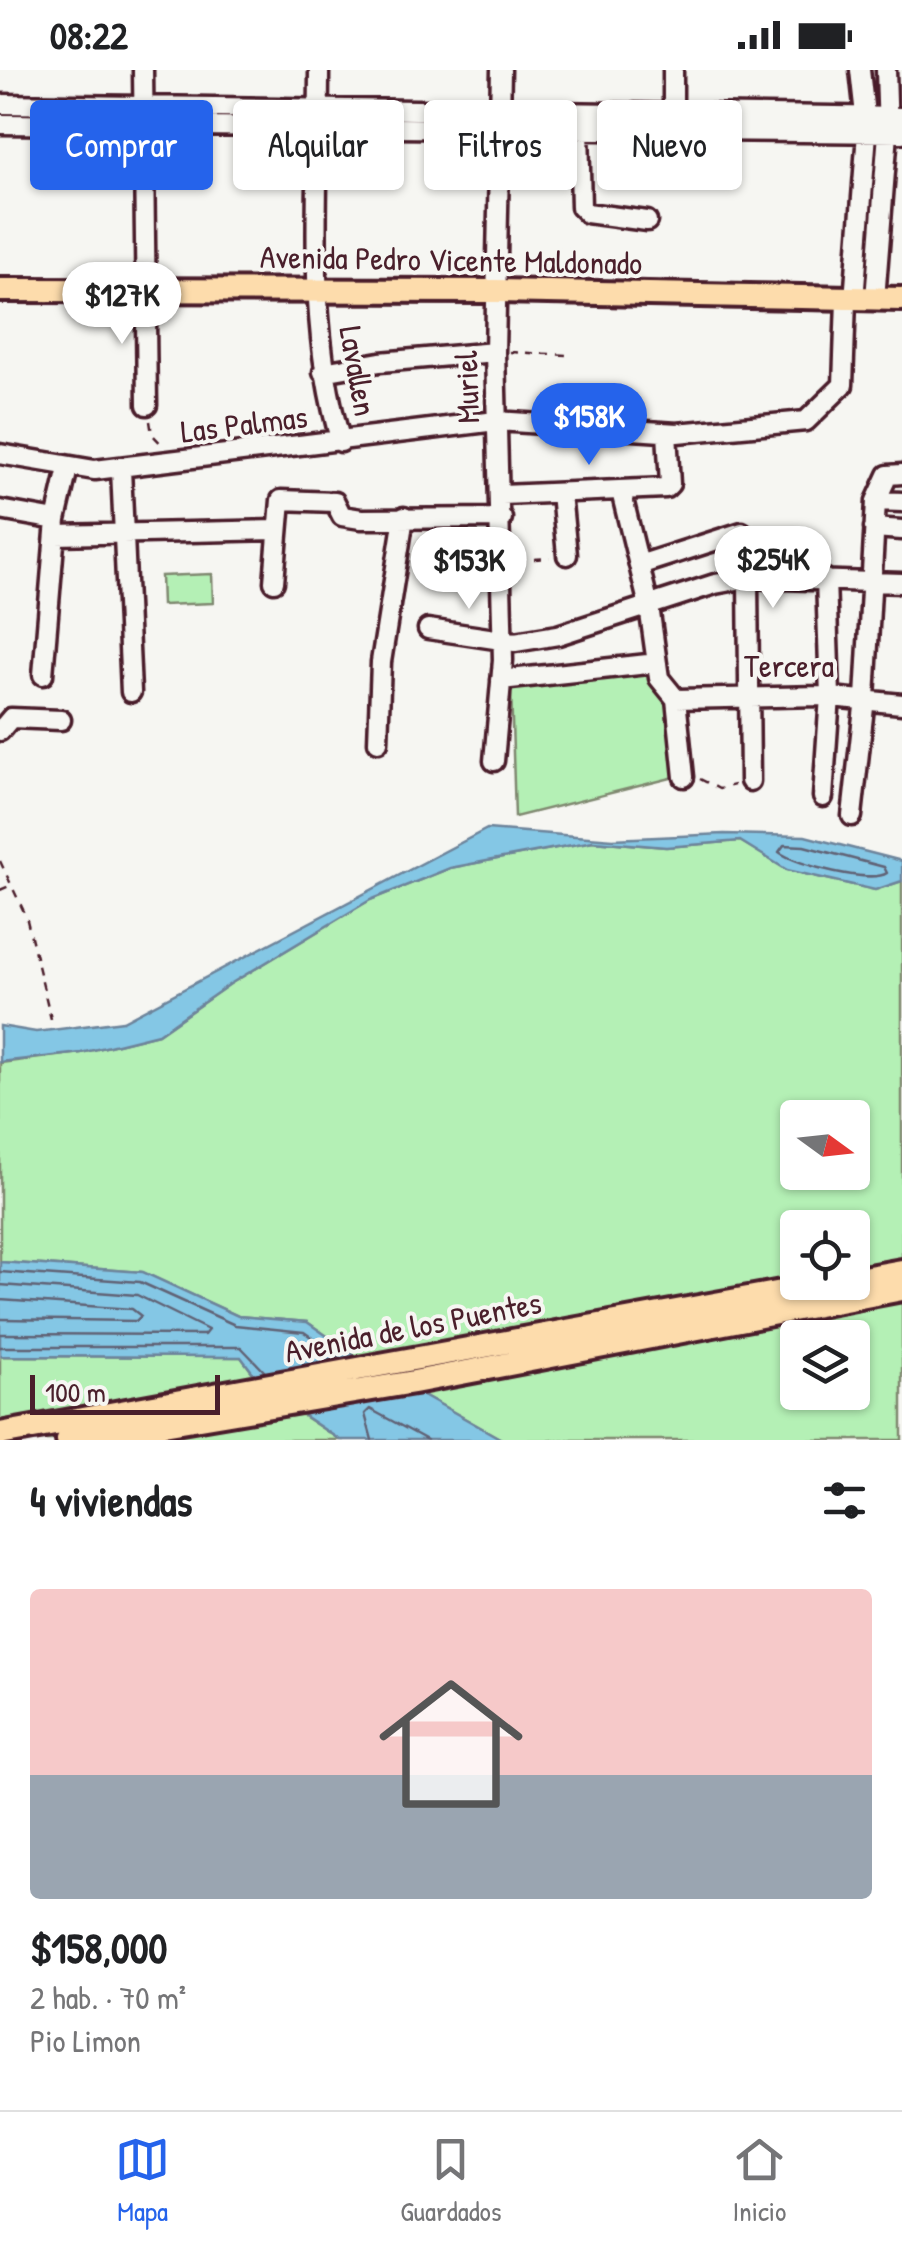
<!DOCTYPE html>
<html lang="es">
<head>
<meta charset="utf-8">
<style>
	:root { --surface:#fff; --page:#f2f2f2; --text:#202124; --muted:#757577; --line:#e0e0e0; --accent:#2563eb }
	body { margin:0; font-family:"Patrick Hand",sans-serif; background:var(--page); color:var(--text); height:100vh; display:flex; flex-direction:column; font-size:38px; white-space:nowrap }
	* { box-sizing:border-box; margin:0 }
	p { font-size:32px; color:var(--muted) }
	.icon { flex:none; width:55px; height:55px; fill:none; stroke:currentColor; stroke-width:2; stroke-linecap:round; stroke-linejoin:round }
	.map { position:relative; height:1370px; overflow:hidden }
	.side { display:flex; flex-direction:column; background:var(--surface); flex:1 }
	.side>* { flex:none }
	.hud { position:absolute; left:30px; top:30px; width:842px; height:90px; display:flex; gap:20px }
	.needle { width:65px; rotate:105deg }
	.tools { position:absolute; left:780px; top:1030px; display:grid; gap:20px }
	.tools a { display:grid; place-items:center; width:90px; height:90px; border-radius:10px; background:var(--surface); box-shadow:0 2px 8px #0004; font-size:50px }
	.scale { position:absolute; left:30px; bottom:25px; width:190px; box-sizing:border-box; padding-left:10px; border:5px solid #4a1f2b; border-top:0; font-size:28px; line-height:35px; white-space:nowrap; color:#4a1f2b; -webkit-text-stroke:8px #f6f6f2; paint-order:stroke }
	.price { position:absolute; translate:-50% -85px; padding:0 22px; border-radius:35px; background:#fff; color:#222; font-size:32px; line-height:65px; filter:drop-shadow(0 2px 5px #0008) }
	.price::after { content:''; position:absolute; left:50%; top:60px; width:30px; height:22px; margin-left:-15px; background:inherit; clip-path:polygon(0 0,100% 0,50% 100%) }
	.price.active { background:var(--accent); color:#fff }
	ul { padding:0; list-style:none }
	li { display:grid; align-content:center; gap:20px; height:530px; padding:0 30px }
	li span { display:grid; place-items:center; height:310px; border-radius:10px; color:#555 }
	li>.icon { margin-inline-start:auto }
	span .icon { width:180px; height:180px; fill:#fffc; stroke-width:1 }
	li b { font-size:42px }
	h2 { display:flex; justify-content:space-between; align-items:center; height:120px; padding:0 30px; font-size:42px }
	.tag { padding:0 35px; border-radius:10px; background:var(--surface); box-shadow:0 2px 8px #0004; font-size:35px; line-height:90px }
	.tag.active { background:var(--accent); color:#fff }
	.status { display:flex; justify-content:space-between; align-items:center; height:70px; padding:0 50px; background:var(--surface); direction:ltr }
	.status svg { height:28px; fill:currentColor }
	.dock { display:flex; justify-content:space-around; align-items:center; height:140px; border-top:2px solid var(--line); background:var(--surface); font-size:28px; color:var(--muted) }
	.dock a { display:grid; justify-items:center; gap:5px }
	.dock .active { color:var(--accent) }
	.map>svg:first-child { display:block }
	.green { fill:#b4f0b5; stroke:#7f8870; stroke-width:2.5; fill-rule:evenodd }
	.water { fill:#84c7e5; stroke:#6d849b; stroke-width:2.5 }
	.lines { fill:none; stroke-linecap:round; stroke-linejoin:round }
	.shore { stroke:#616275; stroke-width:2.5 }
	.minor-casing { stroke:#4a1f2b; stroke-width:25 }
	.major-casing { stroke:#4a1f2b; stroke-width:30 }
	.path { stroke:#4a1f2b; stroke-width:2.5; stroke-dasharray:8 8; stroke-linecap:butt }
	.minor { stroke:#f6f6f2; stroke-width:18 }
	.major { stroke:#fddcac; stroke-width:22 }
	.labels { text-anchor:middle; stroke-width:8; stroke-linejoin:round; paint-order:stroke }
	.street-label { font-size:32px; fill:#4a1f2b; stroke:#f6f6f2 }
</style>
</head>
<body>
<div class="status"><b>08:22</b><svg viewBox="0 0 49 12"><path d="M0 12V9h3v3zM5 12V6h3v6zM10 12V3h3v9zM15 12V0h3v12zM26 1h20v11H26zM47 4h2v5h-2z"/></svg></div>
<div class="map">
<svg width="902" height="1370" viewBox="0 0 902 1370">
	<rect width="100%" height="100%" fill="#f6f6f2"/>
	<filter id="ink" filterUnits="userSpaceOnUse"><feTurbulence type="fractalNoise" baseFrequency=".01" numOctaves="2"/><feDisplacementMap in="SourceGraphic" scale="20" xChannelSelector="R" yChannelSelector="G"/><feConvolveMatrix kernelMatrix="1 2 1 2 8 2 1 2 1" color-interpolation-filters="sRGB"/></filter>
	<g filter="url(#ink)">
		<path class="green" d="M212,504L213,533L162,535L161,506Z
			M653,600L670,634L675,707L515,747L511,618Z
			M593,771L666,777L740,771L788,800L875,820L902,811V1370H503L363,1291L307,1252L238,1246L142,1202L0,1192V993L81,983L158,964L230,914L370,830L450,798ZM798,1048H852V1102H798ZM798,1158H852V1212H798ZM798,1268H852V1322H798Z
			M0,1286L241,1287L267,1322L340,1370H0Z"/>
		<path class="water" d="M487,759L613,769L724,764L805,766L902,791V811L875,820L787,800L740,771L666,777L593,771L450,798L370,830L230,914L158,964L81,983L0,992V956L36,962L123,951Z
			M0,1192L143,1202L238,1246L307,1252L363,1291L503,1370H340L267,1321L241,1287L0,1286Z"/>
		<g class="lines">
			<path class="shore" d="M784,775L804,776L884,797L887,803C871,814 796,795 779,782Z
				M0,1202L140,1212L235,1255L304,1262L341,1288
				M0,1215L137,1225L208,1260L204,1265L0,1264
				M0,1230L132,1239L141,1246L136,1251L0,1249
				M0,1277H241L265,1302
				M372,1370L365,1344L370,1339L427,1370"/>
			<defs>
				<path id="minor" d="M143,0L147,335
					M319,0C319,124 305,252 341,372
					M0,34L902,47
					M673,49V0
					M0,54L902,63
					M579,60L581,137L587,143L647,151
					M875,229L888,63L886,0
					M854,230L867,63L860,0
					M323,302L380,292L495,282
					M0,384L95,400L496,351L677,363L806,351L843,315L846,230
					M121,399L131,622
					M621,421L649,536L659,608L676,629L684,707
					M561,423L567,485
					M502,425L666,418L670,414L667,363
					M876,431L902,432
					M0,440L56,450
					M874,458L902,460
					M56,465L276,460
					M639,495L742,462L748,508L750,711
					M274,512L281,430L335,432L342,446L361,449L502,448
					M428,559L515,572L558,565L715,514L748,508L902,513
					M43,605L56,450L68,398
					M501,610L657,593
					M676,629L821,626L902,634
					M0,661L11,648L61,650
					M378,672L381,592L404,447
					M494,691L503,590L495,282L501,0
					M823,727L830,626L826,509
					M852,746L865,628L876,431L888,405L902,404"/>
				<path id="major" d="M0,220L496,221L902,229
					M852,1210L902,1201
					M0,1364L837,1212
					M68,1370L414,1312L902,1219"/>
			</defs>
			<use href="#minor" class="minor-casing"/>
			<use href="#major" class="major-casing"/>
			<path class="path" d="M510,282L568,285
				M150,351L152,364L164,377
				M518,490L550,488
				M700,709L719,719L734,715
				M0,791L26,846L51,949
				M0,820L12,815"/>
			<use href="#minor" class="minor"/>
			<use href="#major" class="major"/>
		</g>
	</g>
	<g class="labels">
		<g class="street-label">
			<text transform="translate(451 190) rotate(1)" y="11">Avenida Pedro Vicente Maldonado</text>
			<text transform="translate(358 301) rotate(80)" y="11">Lavallen</text>
			<text transform="translate(467 317) rotate(-92)" y="11">Muriel</text>
			<text transform="translate(244 354) rotate(-7)" y="11">Las Palmas</text>
			<text x="789" y="607">Tercera</text>
			<text transform="translate(413 1257) rotate(-11)" y="11">Avenida de los Puentes</text>
		</g>
	</g>
</svg>
<div class="tools">
<a><svg class="needle" viewBox="-14 -14 28 28"><path d="M0-13l5 13h-10z" fill="#e53935"/><path d="M0 13l5-13h-10z" fill="#757577"/></svg></a>
<a><svg class="icon" aria-label="locate" viewBox="0 0 24 24"><circle cx="12" cy="12" r="6"/><path d="M12 2v4M12 18v4M2 12h4M18 12h4"/></svg></a>
<a><svg class="icon" aria-label="layers" viewBox="0 0 24 24"><path d="M12 4l9 5-9 5-9-5zM3 14l9 5 9-5"/></svg></a>
</div>
<div class="scale">100 m</div>
<b class="price" style="left:122px;top:277px">$127K</b>
<b class="price active" style="left:589px;top:398px">$158K</b>
<b class="price" style="left:773px;top:541px">$254K</b>
<b class="price" style="left:469px;top:542px">$153K</b>
<div class="hud">
<a class="tag active">Comprar</a>
<a class="tag">Alquilar</a>
<a class="tag">Filtros</a>
<a class="tag">Nuevo</a>
</div>
</div>
<section class="side">
<h2>4 viviendas<svg class="icon" aria-label="filters" viewBox="0 0 24 24"><path d="M4 7h16M4 17h16"/><circle cx="9" cy="7" r="2"/><circle cx="15" cy="17" r="2"/></svg></h2>
<ul>
<li><span style="background:linear-gradient(#f6c9c9 60%,#9aa5b1 0)"><svg class="icon" aria-label="home" viewBox="0 0 24 24"><path d="M3 11l9-7 9 7M6 9v11h12V9"/></svg></span><div><b>$158,000</b><p>2 hab. · 70 m²</p><p>Pio Limon</p></div></li>
</ul>
</section>
<nav class="dock">
<a class="active"><svg class="icon" aria-label="map" viewBox="0 0 24 24"><path d="M3 6l6-2 6 2 6-2v14l-6 2-6-2-6 2zM9 4v14M15 6v14"/></svg>Mapa</a>
<a><svg class="icon" aria-label="saved" viewBox="0 0 24 24"><path d="M7 4h10v16l-5-4-5 4z"/></svg>Guardados</a>
<a><svg class="icon" aria-label="home" viewBox="0 0 24 24"><path d="M3 11l9-7 9 7M6 9v11h12V9"/></svg>Inicio</a>
</nav>
</body>
</html>
